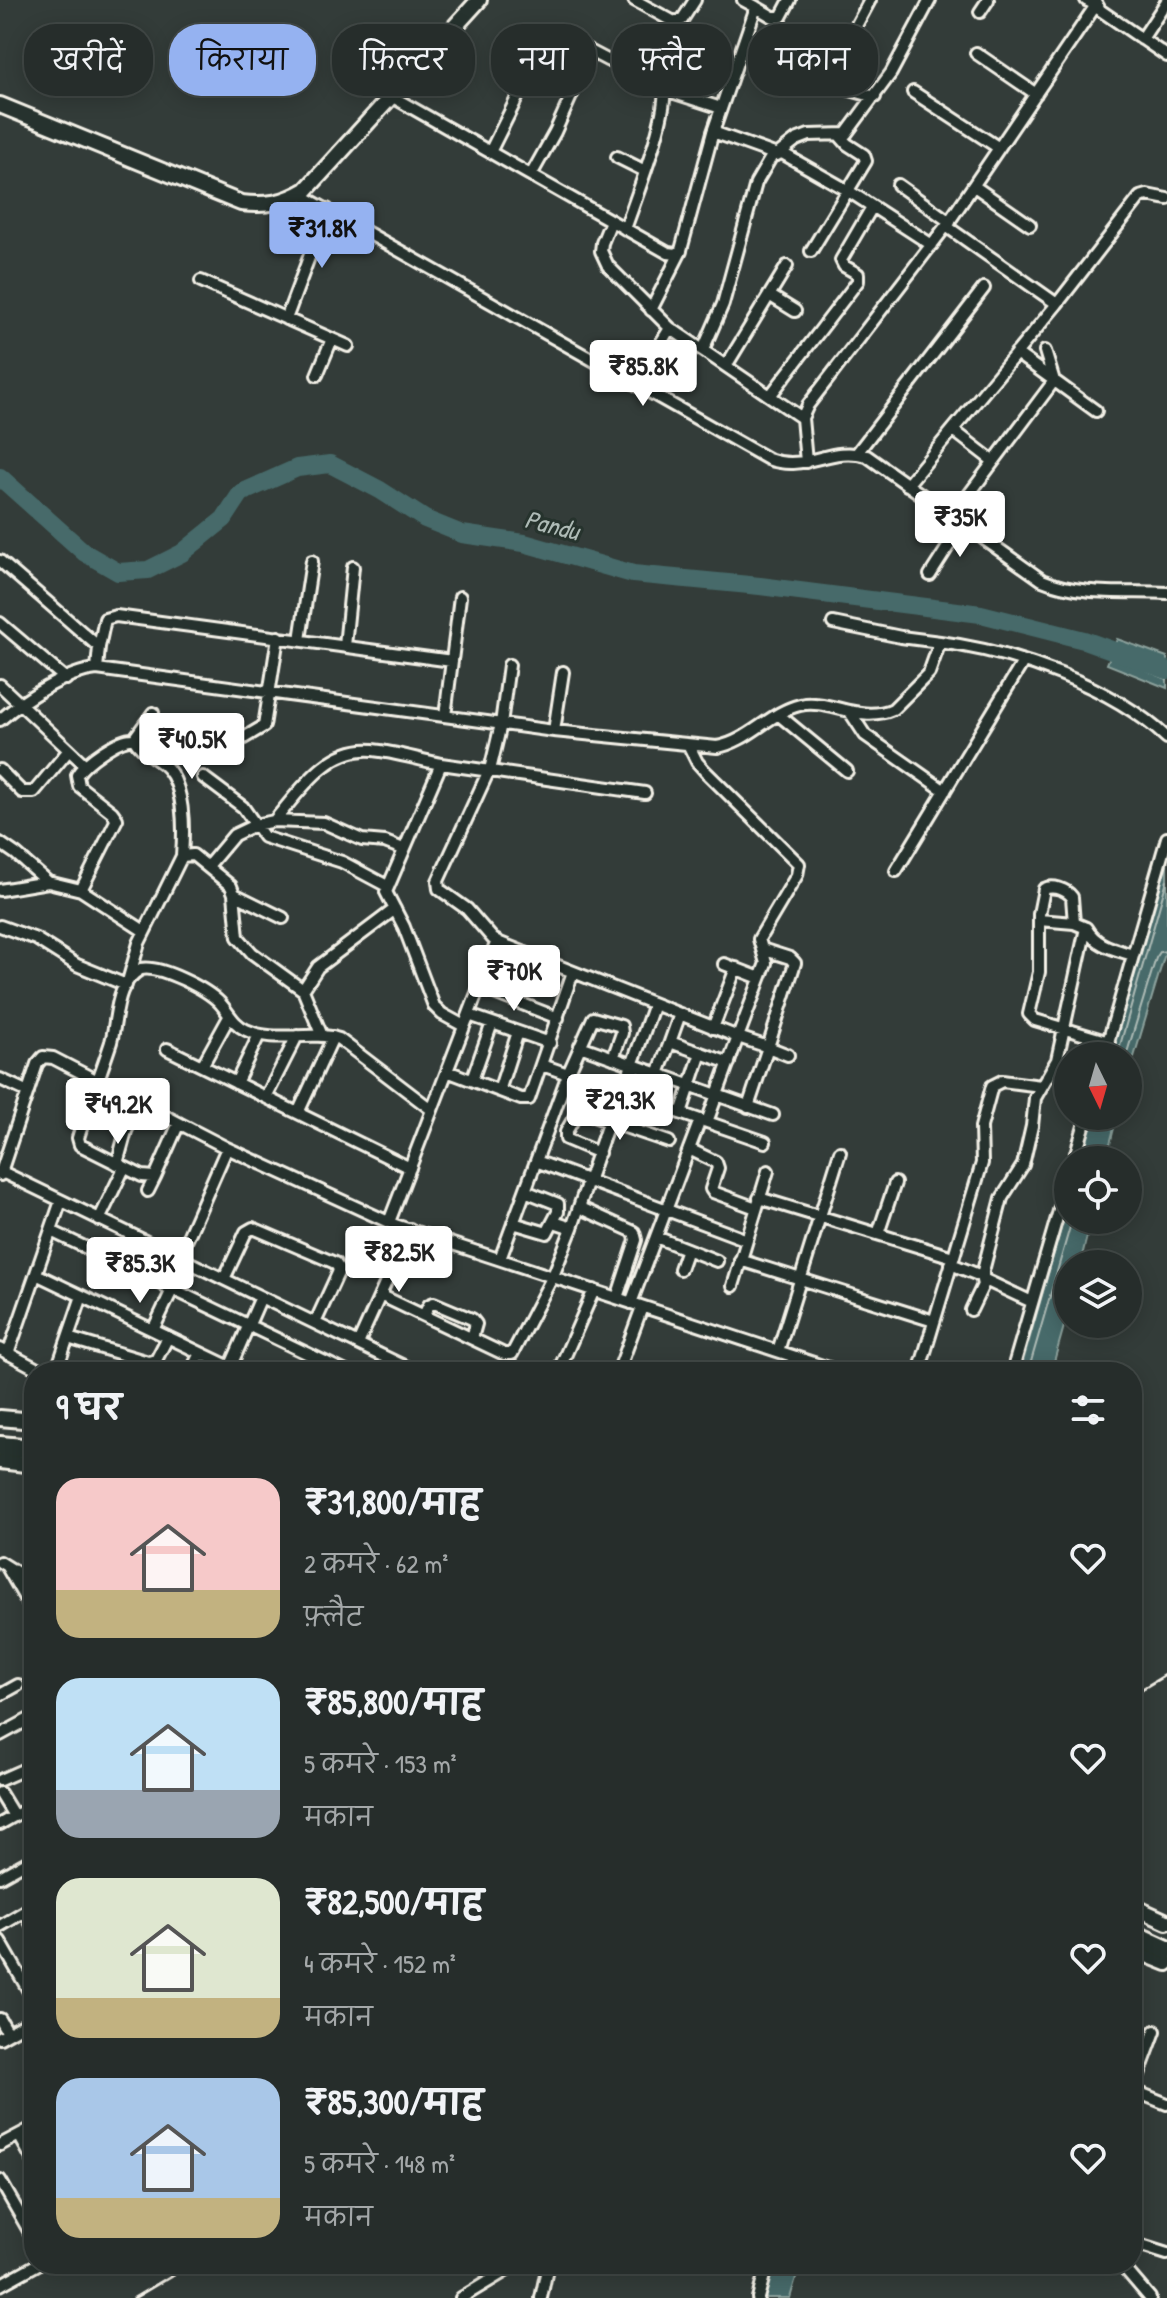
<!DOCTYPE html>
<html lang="hi">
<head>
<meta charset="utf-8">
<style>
	:root { --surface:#262d2b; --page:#323937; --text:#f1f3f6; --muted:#a4a8a9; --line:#424947; --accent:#95b2f1 }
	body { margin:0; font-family:"Patrick Hand","Playpen Sans Deva",sans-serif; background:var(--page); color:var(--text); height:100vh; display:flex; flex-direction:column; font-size:30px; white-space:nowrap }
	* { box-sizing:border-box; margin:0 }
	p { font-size:26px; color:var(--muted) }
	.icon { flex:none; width:44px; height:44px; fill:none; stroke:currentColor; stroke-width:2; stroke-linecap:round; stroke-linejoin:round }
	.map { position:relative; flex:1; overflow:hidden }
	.panel { position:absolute; left:24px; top:1362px; width:1118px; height:912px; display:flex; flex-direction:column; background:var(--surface); border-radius:32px; box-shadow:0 4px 20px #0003,0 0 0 2px var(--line) }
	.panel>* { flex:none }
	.banner { position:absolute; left:24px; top:24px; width:1120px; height:72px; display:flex; gap:16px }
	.needle { width:52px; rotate:175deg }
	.buttons { position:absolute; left:1054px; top:1042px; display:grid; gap:16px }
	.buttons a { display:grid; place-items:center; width:88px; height:88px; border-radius:50%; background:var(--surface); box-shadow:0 4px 20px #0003,0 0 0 2px var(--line); font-size:40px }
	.price { position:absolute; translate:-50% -68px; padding:0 18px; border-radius:8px; background:#fff; color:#222; font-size:26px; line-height:52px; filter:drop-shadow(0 2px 4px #0008) }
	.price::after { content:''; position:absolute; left:50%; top:48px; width:24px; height:18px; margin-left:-12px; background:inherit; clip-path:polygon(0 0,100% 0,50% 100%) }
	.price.current { background:var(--accent); color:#111 }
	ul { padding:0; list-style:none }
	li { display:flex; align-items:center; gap:24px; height:200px; padding:0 32px }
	li span { display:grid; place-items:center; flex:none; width:224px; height:160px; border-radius:24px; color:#555 }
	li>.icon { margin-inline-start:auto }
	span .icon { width:96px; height:96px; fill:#fffc; stroke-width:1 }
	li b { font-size:34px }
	h2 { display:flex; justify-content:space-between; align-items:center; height:96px; padding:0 32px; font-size:34px }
	.tag { padding:0 28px; border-radius:32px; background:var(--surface); box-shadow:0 4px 20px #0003,0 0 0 2px var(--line); font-size:28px; line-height:72px }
	.tag.current { background:var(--accent); color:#111 }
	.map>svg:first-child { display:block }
	.water { fill:#466b6a; stroke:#8ca19c; stroke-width:2 }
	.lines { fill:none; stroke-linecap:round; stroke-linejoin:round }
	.shore { stroke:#aebbb6; stroke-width:2 }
	.river { stroke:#466b6a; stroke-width:18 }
	.street-casing { stroke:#f4f1e8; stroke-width:16 }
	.secondary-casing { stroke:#f4f1e8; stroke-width:20 }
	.highway-casing { stroke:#f4f1e8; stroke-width:24 }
	.street { stroke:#26332d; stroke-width:10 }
	.secondary { stroke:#26332d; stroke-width:14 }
	.highway { stroke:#26332d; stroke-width:18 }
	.rail { stroke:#f4f1e8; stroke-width:3 }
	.labels { text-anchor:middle; stroke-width:6; stroke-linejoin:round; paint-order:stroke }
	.water-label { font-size:26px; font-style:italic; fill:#aebbb6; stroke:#26332d }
</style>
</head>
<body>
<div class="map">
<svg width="1167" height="2298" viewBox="0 0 1167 2298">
	<rect width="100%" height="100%" fill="#333c39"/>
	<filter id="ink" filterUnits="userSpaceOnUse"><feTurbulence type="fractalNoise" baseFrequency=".0125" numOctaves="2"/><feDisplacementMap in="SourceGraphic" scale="16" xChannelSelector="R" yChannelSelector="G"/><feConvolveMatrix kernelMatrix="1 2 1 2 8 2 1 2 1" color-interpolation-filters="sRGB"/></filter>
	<g filter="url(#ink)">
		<path class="water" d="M1117,639L1167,657V688L1107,664Z
			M1167,850V947L1128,1077V1056H1109Z
			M1092,1116H1117L1106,1160H1080Z
			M1068,1204V1220H1091L1080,1264H1068V1312L1051,1372H1020Z
			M772,2264H800L790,2298H762Z"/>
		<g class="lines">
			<path class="shore" d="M1167,664L1124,650L1119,656L1121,660L1167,679
				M1117,1056L1167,880
				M1126,1056L1156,958L1160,952L1167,951
				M1028,1372L1072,1220"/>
			<path class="river" d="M0,477L85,553L118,572L148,570L182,553L224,519L241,493L297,468L330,464L380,490L425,519L462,534L524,543L633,574L760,586L981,614L1084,640L1167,670"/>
			<defs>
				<path id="street" d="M634,0L674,22L682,20L695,0
					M870,0L829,76L833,85L875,97
					M1096,3L1100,10L1167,56
					M756,7L773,17H781L790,0
					M980,12L988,0
					M1142,39L1167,1
					M976,53L1036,94
					M665,90L721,108
					M913,92L999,148
					M391,96L668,253L677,254L681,250L713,132L756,7L743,0
					M713,132L777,155L796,140L809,135L846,134L891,73L930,0
					M490,152L533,66L548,55L557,39L565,38L607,60L658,80L664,85C669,114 636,197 625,229
					M782,153L847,190L932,245
					M617,157L645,171
					M531,175L555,132L591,52
					M898,185L950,222
					M974,186L1030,225
					M299,194L768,459C807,473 828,445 867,456L1042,580C1080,596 1126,591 1167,593
					M611,221L602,243L601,251L608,266L670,328L802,418
					M946,226L1057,304
					M811,251L866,161L864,155L847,144L840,136
					M201,281L348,346
					M769,295L795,311
					M651,310L681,251
					M286,319L327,209
					M703,350L723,304L756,183L773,154
					M1016,353L1096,411
					M726,366L787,266
					M317,375L332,339
					M636,384L670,328
					M770,396L858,281V274L844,266L841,260L872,207
					M953,430L993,461
					M857,453L984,288
					M806,462L802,418L808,405L946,226L1096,5L1086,0
					M907,485L1057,304L1140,197L1147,195L1167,199
					M952,517L1054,381L1045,351
					M0,561L99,647L97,669
					M930,575L962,525
					M0,623L66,679
					M833,623L901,637L940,642
					M300,640L312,561
					M345,646L353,567
					M99,647L105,619L116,616L452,661
					M509,665L501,724L491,766L438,881L439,889L467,909L493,939L500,943L738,1037L766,963L759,939L797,875L799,864L705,771L697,762L689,746
					M0,685L85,765
					M850,712L865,735L945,791
					M153,713L134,739C140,750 153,756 163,764C185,782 184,830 182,856
					M779,715L847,771
					M445,716L460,597
					M0,720C24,699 66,672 97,669L554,731L717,747C748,742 770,712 800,705C828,698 860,724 893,709L929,673L940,642C1015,652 1112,686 1167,738
					M554,731L563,672
					M215,755L264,726L278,637
					M0,770L22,792H34L69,750
					M203,777L243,807L264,837L342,862L387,886
					M274,821C300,791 328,746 373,750C395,752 419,760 441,764
					M0,843L16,854L48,882L81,890L144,931
					M208,866L234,835L255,825L274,821L324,823L362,840L385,842L403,849
					M896,871L1023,662
					M0,890L48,882
					M81,890L117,819L112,812L79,786L77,775C85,762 120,737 134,739
					M234,894L283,918
					M1039,920L1074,923
					M0,926L36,939L77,965L126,985
					M724,964L760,978
					M129,978L139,943L182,856L193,855L231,886L234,894L238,937L252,953L303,990L322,1036
					M479,987L558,1018
					M303,990L318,967L395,909
					M469,1015L550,1043
					M464,1026L442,1014L434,1006L404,927L386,892L441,764L645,793
					M713,1028L736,968
					M670,1042L680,1014
					M1109,1042L1035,1020L1029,1014L1039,972V914L1044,889C1053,885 1066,889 1072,897L1074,923L1086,928C1096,946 1114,949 1133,955
					M580,1046L773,1115
					M167,1049L410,1168
					M1104,1056L1167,838
					M542,1065L700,1120
					M202,1066L229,1017
					M447,1071L521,1099H529L573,972
					M658,1074L670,1042L729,1063
					M0,1079L28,1092
					M472,1080L492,1023
					M236,1083L259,1035
					M499,1091L518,1032
					M622,1093L654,1004
					M266,1097L297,1036
					M748,1107L768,1047L788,1055
					M298,1113L333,1037
					M681,1113L701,1053
					M707,1122L765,1142
					M179,1123L155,1177L142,1176L80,1145L78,1138C88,1106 101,1073 111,1042C118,1017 114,984 141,969C160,965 207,989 220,1003C229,1013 233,1024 246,1030C275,1044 309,1030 339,1039L432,1110
					M689,1149L716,1162L718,1168L711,1189L713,1192L756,1208
					M599,1153L566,1139V1132L578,1111L669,1142
					M1074,1160L1087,1116
					M536,1161L747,1240
					M117,1164L126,1131L140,1103
					M0,1171L416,1372
					M0,1175L37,1064L43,1057L53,1058L227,1148L395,1225L841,1372
					M148,1191L155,1177
					M759,1198L953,1257
					M578,1210L619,1092
					M99,1220L124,1168
					M389,1222L497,941
					M554,1222L572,1228L578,1210L581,1208L634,1232L636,1240L617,1298
					M513,1223L547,1233L558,1212V1204L525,1191
					M51,1231L346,1372
					M878,1234L895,1183
					M656,1237L717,1261
					M500,1259L568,1074L593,1018L621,1026L622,1033L613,1058
					M740,1260L934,1321
					M951,1264L981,1276L983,1285L971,1310
					M680,1269L687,1249
					M36,1274L230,1367
					M224,1279L246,1232L253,1228L335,1263L339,1269L338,1273L315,1323
					M733,1286L768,1171
					M166,1287L227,1148
					M380,1295L504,1354H512L553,1276L572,1228
					M1032,1302L983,1279V1271L1002,1198L1023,1165L1032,1126L1035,1098L1057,1060L1086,928
					M631,1303L700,1120L707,1122L738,1037L768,1047L795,963L790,958L762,949
					M424,1315L429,1305L434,1303L472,1319L476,1324L472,1338
					M153,1330L172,1290
					M68,1338L148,1362L156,1360L168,1337
					M358,1344L410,1229
					M0,1349L43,1372
					M778,1351L840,1152
					M8,1354L61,1201
					M229,1370L261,1297
					M56,1372L82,1296
					M191,1372L200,1353
					M558,1372L594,1290
					M623,1372L620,1367L642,1307
					M788,1372L795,1357
					M919,1372L982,1163L981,1127L992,1086L1002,1081L1041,1086
					M1012,1372L1068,1180
					M0,1562L34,1583
					M7,1567L34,1614
					M0,1695L18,1685
					M0,1735L33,1717
					M0,1780L34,1765
					M0,1793L14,1816
					M0,1824L34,1805
					M0,1877L34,1858
					M25,1911L34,1929
					M0,1926L34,1906
					M0,1941L34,2000
					M0,2019L8,2033
					M0,2038L34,2019
					M1132,2090L1167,2104
					M1132,2093L1155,2031
					M19,2135L34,2162
					M0,2145L34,2127
					M0,2180L32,2236
					M1132,2243L1167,2254
					M1121,2264L1150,2298
					M0,2285L38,2264
					M461,2298L517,2264
					M541,2298L547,2269L544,2264
					M758,2298L767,2264"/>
				<path id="secondary" d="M0,105L241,203C267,206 284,203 306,190L479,0
					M0,1418L34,1421
					M0,1461L34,1465
					M1132,1906L1167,1922
					M1132,1949L1167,1963"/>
				<path id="highway" d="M0,1446L34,1449
					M1132,1934L1167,1950"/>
			</defs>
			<use href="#street" class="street-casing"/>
			<use href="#secondary" class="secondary-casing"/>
			<use href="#highway" class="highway-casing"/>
			<use href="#street" class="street"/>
			<use href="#secondary" class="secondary"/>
			<use href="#highway" class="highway"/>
			<path class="rail" d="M1132,1695L1167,1674
				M134,2298L191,2264"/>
		</g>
	</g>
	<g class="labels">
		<g class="water-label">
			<text transform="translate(552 525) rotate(14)" y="9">Pandu</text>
		</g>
	</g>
</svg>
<div class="buttons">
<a><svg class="needle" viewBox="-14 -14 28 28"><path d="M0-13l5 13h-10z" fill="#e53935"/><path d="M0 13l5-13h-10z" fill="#a4a8a9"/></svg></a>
<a><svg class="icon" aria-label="locate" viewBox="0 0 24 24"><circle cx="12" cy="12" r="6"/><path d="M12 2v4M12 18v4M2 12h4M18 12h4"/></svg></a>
<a><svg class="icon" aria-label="layers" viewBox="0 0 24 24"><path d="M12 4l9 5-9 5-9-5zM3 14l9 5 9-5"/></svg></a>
</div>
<b class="price current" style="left:322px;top:270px">₹31.8K</b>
<b class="price" style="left:643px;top:408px">₹85.8K</b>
<b class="price" style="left:960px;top:559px">₹35K</b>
<b class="price" style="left:192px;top:781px">₹40.5K</b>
<b class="price" style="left:514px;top:1013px">₹70K</b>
<b class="price" style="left:620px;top:1142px">₹29.3K</b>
<b class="price" style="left:118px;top:1146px">₹49.2K</b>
<b class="price" style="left:399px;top:1294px">₹82.5K</b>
<b class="price" style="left:140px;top:1305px">₹85.3K</b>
<div class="banner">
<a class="tag">खरीदें</a>
<a class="tag current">किराया</a>
<a class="tag">फ़िल्टर</a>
<a class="tag">नया</a>
<a class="tag">फ़्लैट</a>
<a class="tag">मकान</a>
</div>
<section class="panel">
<h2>9 घर<svg class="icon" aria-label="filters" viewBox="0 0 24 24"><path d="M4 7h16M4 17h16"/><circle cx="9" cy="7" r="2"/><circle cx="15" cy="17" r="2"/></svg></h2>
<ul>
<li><span style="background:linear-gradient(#f6c9c9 70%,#c2b280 0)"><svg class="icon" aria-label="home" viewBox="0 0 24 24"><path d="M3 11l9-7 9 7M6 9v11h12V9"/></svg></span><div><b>₹31,800/माह</b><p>2 कमरे · 62 m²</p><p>फ़्लैट</p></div><svg class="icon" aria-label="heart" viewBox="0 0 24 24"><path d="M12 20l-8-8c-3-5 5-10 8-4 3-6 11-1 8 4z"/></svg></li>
<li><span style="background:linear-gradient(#bfe0f5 70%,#9aa5b1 0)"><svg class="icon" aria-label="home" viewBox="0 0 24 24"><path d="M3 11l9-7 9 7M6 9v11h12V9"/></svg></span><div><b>₹85,800/माह</b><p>5 कमरे · 153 m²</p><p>मकान</p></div><svg class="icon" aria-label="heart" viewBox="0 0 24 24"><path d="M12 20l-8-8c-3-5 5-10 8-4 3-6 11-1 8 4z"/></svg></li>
<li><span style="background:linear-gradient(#dfe7d0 75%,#c2b280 0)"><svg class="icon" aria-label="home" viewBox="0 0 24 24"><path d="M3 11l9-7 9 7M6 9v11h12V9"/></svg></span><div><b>₹82,500/माह</b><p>4 कमरे · 152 m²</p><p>मकान</p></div><svg class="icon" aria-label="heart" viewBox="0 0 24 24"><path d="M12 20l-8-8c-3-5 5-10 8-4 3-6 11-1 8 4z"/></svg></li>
<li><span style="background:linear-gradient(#a9c7e8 75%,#c2b280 0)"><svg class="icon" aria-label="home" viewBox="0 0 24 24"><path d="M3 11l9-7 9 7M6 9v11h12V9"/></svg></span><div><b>₹85,300/माह</b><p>5 कमरे · 148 m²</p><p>मकान</p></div><svg class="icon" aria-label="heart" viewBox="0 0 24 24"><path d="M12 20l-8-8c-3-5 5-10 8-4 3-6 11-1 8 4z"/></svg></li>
</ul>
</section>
</div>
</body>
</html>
